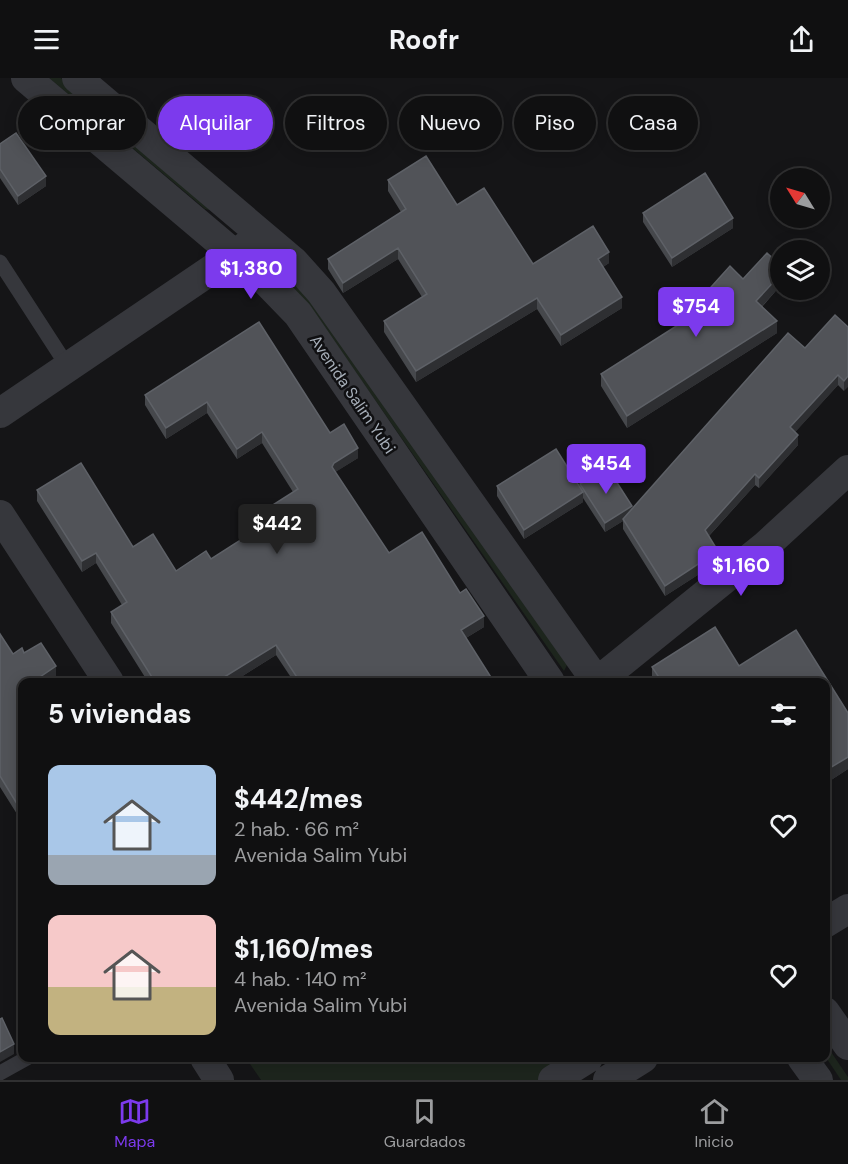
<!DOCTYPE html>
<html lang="es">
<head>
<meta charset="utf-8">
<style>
	:root { --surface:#101011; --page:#19191a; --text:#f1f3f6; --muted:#9c9d9f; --line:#303031; --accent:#7c3aed }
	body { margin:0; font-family:"DM Sans",sans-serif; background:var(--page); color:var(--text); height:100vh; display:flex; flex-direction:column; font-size:22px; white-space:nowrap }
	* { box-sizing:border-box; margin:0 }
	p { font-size:20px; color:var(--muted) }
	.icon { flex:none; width:33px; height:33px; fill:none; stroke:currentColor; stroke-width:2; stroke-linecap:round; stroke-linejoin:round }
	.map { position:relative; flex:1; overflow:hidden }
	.panel { position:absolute; left:18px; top:600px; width:812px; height:384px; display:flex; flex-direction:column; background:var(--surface); border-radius:12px; box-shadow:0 3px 15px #0003,0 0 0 2px var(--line) }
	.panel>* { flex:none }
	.top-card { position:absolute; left:18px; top:18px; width:813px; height:54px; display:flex; gap:12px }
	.needle { width:39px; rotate:307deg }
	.buttons { position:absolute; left:770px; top:90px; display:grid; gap:12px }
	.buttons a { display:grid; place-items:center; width:60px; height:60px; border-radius:50%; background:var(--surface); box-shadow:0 3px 15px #0003,0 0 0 2px var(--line); font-size:30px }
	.price { position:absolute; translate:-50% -51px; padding:0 14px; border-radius:6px; background:var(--accent); color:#fff; font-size:20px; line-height:39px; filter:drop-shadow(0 2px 3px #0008) }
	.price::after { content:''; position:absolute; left:50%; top:36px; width:18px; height:14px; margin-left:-9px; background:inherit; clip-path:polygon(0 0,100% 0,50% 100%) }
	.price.active { background:#222; color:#fff }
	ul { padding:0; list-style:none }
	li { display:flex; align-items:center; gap:18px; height:150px; padding:0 30px }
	li span { display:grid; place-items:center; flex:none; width:168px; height:120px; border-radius:12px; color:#555 }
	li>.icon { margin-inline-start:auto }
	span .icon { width:72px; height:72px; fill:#fffc; stroke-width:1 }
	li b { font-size:26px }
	h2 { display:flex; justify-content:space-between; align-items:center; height:72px; padding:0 30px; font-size:26px }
	.pill { padding:0 21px; border-radius:27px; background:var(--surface); box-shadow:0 3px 15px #0003,0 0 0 2px var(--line); font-size:21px; line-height:54px }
	.pill.active { background:var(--accent); color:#fff }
	header { display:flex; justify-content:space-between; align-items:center; height:78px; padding:0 30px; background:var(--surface); font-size:27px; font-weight:700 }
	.dock { display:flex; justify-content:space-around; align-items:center; height:84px; border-top:2px solid var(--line); background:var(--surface); font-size:16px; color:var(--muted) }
	.dock a { display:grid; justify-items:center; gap:3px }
	.dock .active { color:var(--accent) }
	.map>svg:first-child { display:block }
	.green { fill:#1d251d }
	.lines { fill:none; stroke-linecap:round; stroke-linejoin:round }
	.lane { stroke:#36373c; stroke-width:15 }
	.street { stroke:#36373c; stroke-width:30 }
	.wall { fill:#46484c }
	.shaded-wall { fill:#2e2f32 }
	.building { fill:#515358; stroke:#5e6167; stroke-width:1.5 }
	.labels { text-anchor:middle; stroke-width:5; stroke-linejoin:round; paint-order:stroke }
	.street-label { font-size:16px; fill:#a6aeb8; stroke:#101012 }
</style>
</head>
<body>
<header><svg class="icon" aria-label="menu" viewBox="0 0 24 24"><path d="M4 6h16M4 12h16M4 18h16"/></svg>Roofr<svg class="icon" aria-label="share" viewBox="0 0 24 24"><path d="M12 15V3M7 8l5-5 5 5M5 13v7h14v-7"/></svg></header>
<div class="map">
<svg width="848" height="1002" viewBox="0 0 848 1002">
	<rect width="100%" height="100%" fill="#151517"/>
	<path class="green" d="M49,0H61L209,125V132L205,131Z
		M276,187L303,210L567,587L564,593L315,236L272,191Z
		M825,965L848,999V1002H841L825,978Z
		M246,980H585L547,1002H261Z"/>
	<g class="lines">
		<path class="lane" d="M0,184L68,289
			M0,995L27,980"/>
		<path class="street" d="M26,0L266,203L298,236L550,604
			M77,0L294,184L321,214L597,604
			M0,335L251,165
			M0,437L109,604
			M597,604L764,469L848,392
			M825,845L848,831
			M825,934L848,967
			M205,980L219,1002
			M802,980L818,1002
			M553,1002L588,980
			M608,1002L643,980"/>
	</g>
	<path class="wall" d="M0,66L46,108L18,127L0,100Z
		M388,102L457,127L533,186L609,185L603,189L622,230L561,268L537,231L416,304L384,254V243L422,219L398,181L343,215L328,191V181L401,134L388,113Z
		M643,135L733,150L672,189L643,144Z
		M780,187V208L762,229L777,255L627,350L601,308V296L704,231L703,229V218L743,201Z
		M259,244L330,355L358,380L335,394L389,475L460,515L484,549L466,560L494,604H294L276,577L233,604H148L111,545V534L122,527L96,485L82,494L37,423V412L176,493L211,481L267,445L265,442V432L293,414L262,365L237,381L207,335L166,361L145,327V317Z
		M848,249L844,313L838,307L795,354L798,367L759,410L755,407L709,458L718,484L665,518L623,451V443L605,454L583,420V424L524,461L497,418V408L580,409V406L632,431L805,270Z
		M715,549L739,588L796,552L848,635V691L825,706V604H654L652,602V589Z
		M0,556L13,576L24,575L56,598L47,604H22V744L0,709Z"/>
	<path class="shaded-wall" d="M46,98V108L18,127V118Z
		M733,140V150L672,189V180Z
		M398,170V181L343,215V205Z
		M609,174V185L598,192V181Z
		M780,197V208L756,235V223Z
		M622,219V230L561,268V257Z
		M537,220V231L416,304V293Z
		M777,243V255L627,350V338Z
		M838,297V307L790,360V349Z
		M848,298V309L844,313V303Z
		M207,324V335L166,361V350Z
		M262,354V365L237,381V371Z
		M798,357V367L759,410V400Z
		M358,370V380L334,395L332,389L334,385Z
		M755,396V407L705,462V452Z
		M583,414V424L524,461V452Z
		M632,428V437L623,441V443L605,454V445Z
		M718,473V484L665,518V508Z
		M96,475V485L82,494V483Z
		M484,538V549L461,563V552Z
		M276,567V577L233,604H221V601Z
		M56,588V598L47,604H40V599Z
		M848,679V691L825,706V693Z
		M14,966V976L0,984V974Z"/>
	<path class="building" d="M16,55L46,98L18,118L0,91V66Z
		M426,78L457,127L484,110L533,186L593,148L609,174L598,181L622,219L561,257L537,220L416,293L384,243L427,216L398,170L343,205L328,181L406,131L388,102Z
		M705,95L733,140L672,180L643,135Z
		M767,175L780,187V197L756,223L777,243L627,338L601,296L711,226L703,218L730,188L743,201Z
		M835,237L848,249V298L844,303L838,297L790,349L798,357L759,400L755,396L705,452L718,473L665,508L623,441L788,255L805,270Z
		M259,244L330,355L344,346L358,370L334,385L332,389L389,475L422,454L460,515L466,511L484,538L461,552L494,604H300L276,567L221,601L224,604H155L111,534L127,524L96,475L82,483L37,412L81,385L133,469L153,456L176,493L206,473L211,481L272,442L265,432L298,411L262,354L237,371L207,324L166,350L145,317Z
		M556,371L583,414L524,452L497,408Z
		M607,389L632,428L605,445L580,406Z
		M715,549L739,588L796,552L848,635V679L825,693V604H662L652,589Z
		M0,556L13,576L22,570L24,575L41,565L56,588L40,599L43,604H22V734L0,698Z
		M2,940L14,966L0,974V941Z"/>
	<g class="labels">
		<g class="street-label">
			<text transform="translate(353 316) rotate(56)" y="6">Avenida Salim Yubi</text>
		</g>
	</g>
</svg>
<div class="buttons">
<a><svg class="needle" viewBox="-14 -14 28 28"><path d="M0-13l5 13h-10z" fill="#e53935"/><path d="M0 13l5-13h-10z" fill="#9c9d9f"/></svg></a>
<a><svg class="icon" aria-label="layers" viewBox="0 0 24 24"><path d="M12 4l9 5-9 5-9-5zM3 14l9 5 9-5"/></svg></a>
</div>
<b class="price" style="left:251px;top:222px">$1,380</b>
<b class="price" style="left:696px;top:260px">$754</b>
<b class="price" style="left:606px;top:417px">$454</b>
<b class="price active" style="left:277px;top:477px">$442</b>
<b class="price" style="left:741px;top:519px">$1,160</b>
<div class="top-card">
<a class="pill">Comprar</a>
<a class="pill active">Alquilar</a>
<a class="pill">Filtros</a>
<a class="pill">Nuevo</a>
<a class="pill">Piso</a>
<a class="pill">Casa</a>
</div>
<section class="panel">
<h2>5 viviendas<svg class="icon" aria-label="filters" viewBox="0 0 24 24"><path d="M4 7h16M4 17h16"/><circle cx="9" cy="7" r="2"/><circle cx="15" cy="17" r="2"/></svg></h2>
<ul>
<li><span style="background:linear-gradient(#a9c7e8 75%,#9aa5b1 0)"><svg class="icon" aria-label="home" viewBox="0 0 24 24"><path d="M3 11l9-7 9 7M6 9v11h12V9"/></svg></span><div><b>$442/mes</b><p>2 hab. · 66 m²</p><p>Avenida Salim Yubi</p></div><svg class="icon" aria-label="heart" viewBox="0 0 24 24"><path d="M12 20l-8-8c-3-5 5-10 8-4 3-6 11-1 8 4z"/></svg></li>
<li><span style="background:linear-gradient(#f6c9c9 60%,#c2b280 0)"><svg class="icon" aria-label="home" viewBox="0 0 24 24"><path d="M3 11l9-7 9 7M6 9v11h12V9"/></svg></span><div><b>$1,160/mes</b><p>4 hab. · 140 m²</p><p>Avenida Salim Yubi</p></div><svg class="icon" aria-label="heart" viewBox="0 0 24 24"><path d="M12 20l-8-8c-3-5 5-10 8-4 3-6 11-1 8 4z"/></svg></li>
</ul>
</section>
</div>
<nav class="dock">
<a class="active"><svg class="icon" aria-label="map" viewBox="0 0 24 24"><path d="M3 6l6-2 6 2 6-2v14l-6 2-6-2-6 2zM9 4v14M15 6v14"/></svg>Mapa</a>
<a><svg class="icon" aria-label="saved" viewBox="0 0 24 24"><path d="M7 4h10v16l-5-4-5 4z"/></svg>Guardados</a>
<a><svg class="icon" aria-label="home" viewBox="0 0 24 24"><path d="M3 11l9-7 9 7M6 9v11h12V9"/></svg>Inicio</a>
</nav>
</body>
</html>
